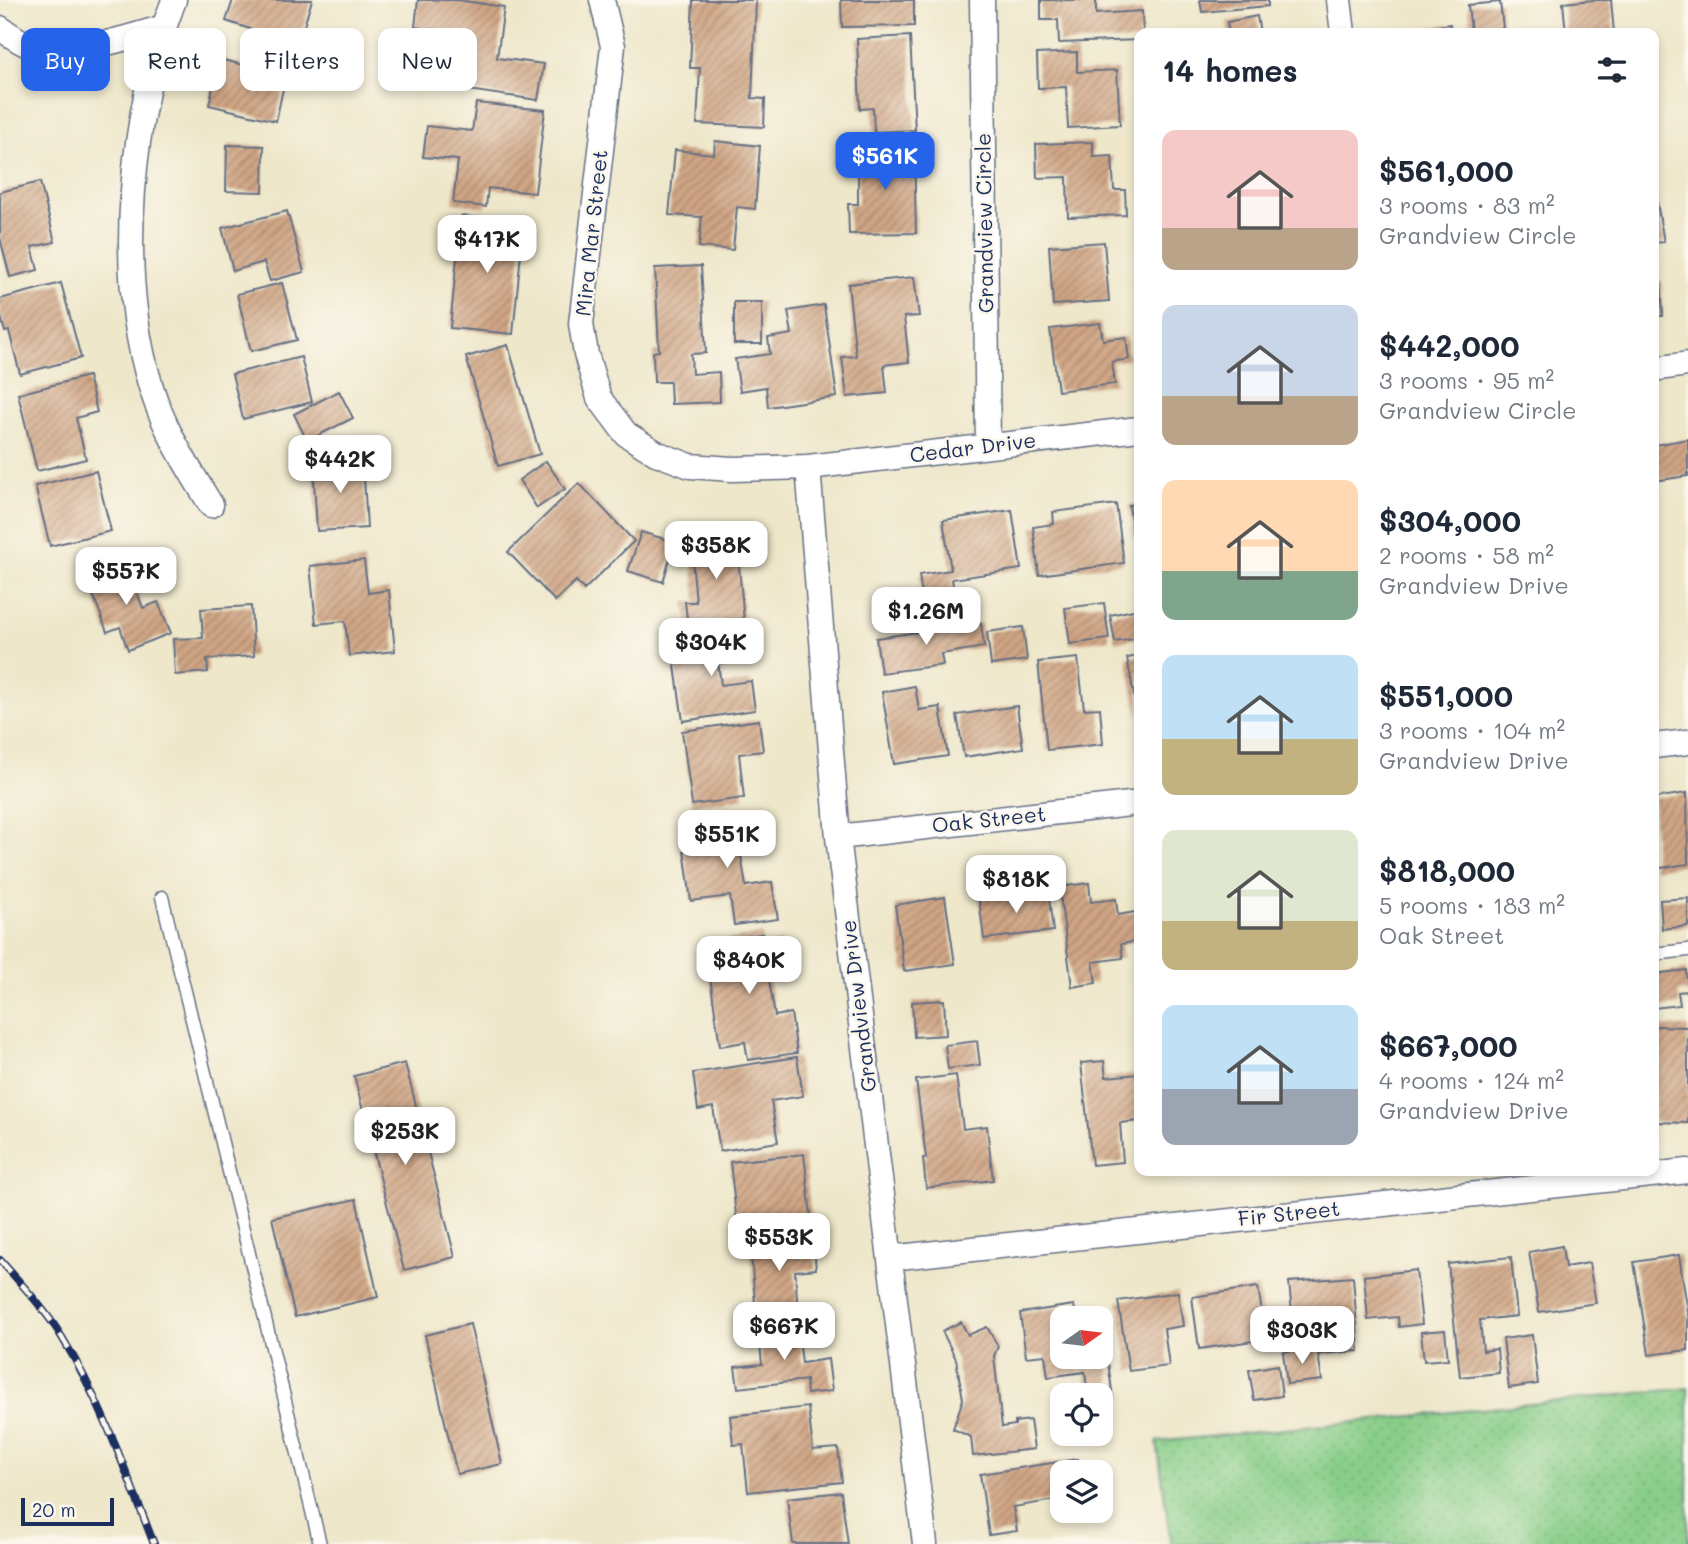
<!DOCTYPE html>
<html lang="en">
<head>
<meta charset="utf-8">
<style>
	:root { --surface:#fff; --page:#f6f6f7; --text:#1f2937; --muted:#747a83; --accent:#2563eb }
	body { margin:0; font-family:Mali,sans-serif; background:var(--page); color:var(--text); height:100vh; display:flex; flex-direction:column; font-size:26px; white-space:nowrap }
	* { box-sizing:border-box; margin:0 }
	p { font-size:23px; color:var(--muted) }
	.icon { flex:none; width:38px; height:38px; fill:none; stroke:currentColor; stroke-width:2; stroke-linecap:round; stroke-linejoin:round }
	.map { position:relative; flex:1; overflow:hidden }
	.details { position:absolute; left:1134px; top:28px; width:525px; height:1148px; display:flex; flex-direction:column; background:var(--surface); border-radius:14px; box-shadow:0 4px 10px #0003 }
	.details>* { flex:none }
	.hud { position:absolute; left:21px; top:28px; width:665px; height:63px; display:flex; gap:14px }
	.needle { width:46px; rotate:76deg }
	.buttons { position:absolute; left:1050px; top:1306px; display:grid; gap:14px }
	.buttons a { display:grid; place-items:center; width:63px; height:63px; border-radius:14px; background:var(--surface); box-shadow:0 4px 10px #0003; font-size:35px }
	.scale { position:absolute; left:21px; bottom:18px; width:93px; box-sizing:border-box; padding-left:7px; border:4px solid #1b2f5e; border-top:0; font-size:19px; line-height:24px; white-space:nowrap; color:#1b2f5e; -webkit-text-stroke:5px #fbf7ec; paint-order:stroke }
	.price { position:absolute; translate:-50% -60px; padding:0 16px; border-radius:14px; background:#fff; color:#222; font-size:23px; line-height:46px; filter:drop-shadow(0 2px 4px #0008) }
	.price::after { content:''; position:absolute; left:50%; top:42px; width:21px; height:16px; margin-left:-10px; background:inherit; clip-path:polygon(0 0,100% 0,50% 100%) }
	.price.selected { background:var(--accent); color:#fff }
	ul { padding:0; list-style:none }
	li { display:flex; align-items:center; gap:21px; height:175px; padding:0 28px }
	li span { display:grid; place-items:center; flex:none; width:196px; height:140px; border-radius:14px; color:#555 }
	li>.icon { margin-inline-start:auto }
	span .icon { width:84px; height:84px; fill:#fffc; stroke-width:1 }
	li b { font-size:30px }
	h2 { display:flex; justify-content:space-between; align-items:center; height:84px; padding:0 28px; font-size:30px }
	.pill { padding:0 24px; border-radius:14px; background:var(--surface); box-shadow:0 4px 10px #0003; font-size:24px; line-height:63px }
	.pill.selected { background:var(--accent); color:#fff }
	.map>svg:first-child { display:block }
	.green { fill:url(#green-dots); stroke:#527e73; stroke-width:2 }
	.building { fill:url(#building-hatch) }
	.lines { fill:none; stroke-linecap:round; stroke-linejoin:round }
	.service-casing { stroke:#656f84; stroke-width:15 }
	.minor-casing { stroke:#656f84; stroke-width:27 }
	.service { stroke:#fff; stroke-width:12 }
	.minor { stroke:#fff; stroke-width:24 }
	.rail-casing { stroke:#1b2f5e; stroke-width:8 }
	.rail { stroke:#fbf7ec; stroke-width:5; stroke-dasharray:16; stroke-linecap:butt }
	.labels { text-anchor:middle; stroke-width:5; stroke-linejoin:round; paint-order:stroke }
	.street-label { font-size:21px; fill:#1b2f5e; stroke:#fbf7ec }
</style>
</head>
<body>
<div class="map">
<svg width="1688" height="1544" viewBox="0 0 1688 1544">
	<defs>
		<pattern id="green-dots" width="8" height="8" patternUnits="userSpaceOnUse" patternTransform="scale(1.75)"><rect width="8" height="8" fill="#88ce88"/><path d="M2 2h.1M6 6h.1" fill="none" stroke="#75b178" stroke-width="1.8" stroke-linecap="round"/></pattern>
		<pattern id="building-hatch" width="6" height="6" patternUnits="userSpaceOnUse" patternTransform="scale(1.75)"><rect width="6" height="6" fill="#d0a584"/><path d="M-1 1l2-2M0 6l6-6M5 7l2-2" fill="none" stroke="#a8876f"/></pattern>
	</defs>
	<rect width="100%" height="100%" fill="#fbf7ec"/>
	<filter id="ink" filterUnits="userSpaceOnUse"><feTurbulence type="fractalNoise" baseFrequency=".0143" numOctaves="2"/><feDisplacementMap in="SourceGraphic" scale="14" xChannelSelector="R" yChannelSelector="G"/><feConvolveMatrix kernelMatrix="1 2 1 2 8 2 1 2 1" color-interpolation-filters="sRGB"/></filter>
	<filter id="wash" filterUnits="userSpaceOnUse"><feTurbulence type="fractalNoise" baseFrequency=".00686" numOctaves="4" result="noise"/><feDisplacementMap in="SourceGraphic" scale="28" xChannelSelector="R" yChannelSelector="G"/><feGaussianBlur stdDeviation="1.57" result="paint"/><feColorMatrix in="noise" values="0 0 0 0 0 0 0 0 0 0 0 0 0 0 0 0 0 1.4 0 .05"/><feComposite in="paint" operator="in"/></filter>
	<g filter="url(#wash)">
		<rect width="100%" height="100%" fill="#eee7ca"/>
		<path class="green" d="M1688,1388V1544H1171L1157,1442Z"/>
		<g id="blocks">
			<path class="building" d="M233,0H312L298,45L226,21Z
				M418,0H458L504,7L497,58L544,64L538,100L433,85L440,30L415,27Z
				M693,0H756L752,98L765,99L764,127L697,124L700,68H690Z
				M841,0H914V26L842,27Z
				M1041,0H1096V14L1142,11L1143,33H1139V40L1059,43L1058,20H1041Z
				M1200,0H1268V6L1202,12Z
				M1593,0H1611L1614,33H1566L1563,3Z
				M1500,2L1503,28L1471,32L1468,5Z
				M1257,16L1260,33H1229L1227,22Z
				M1450,24L1451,33H1411L1410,31Z
				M910,36L915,130L874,132L873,108L860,109L857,39Z
				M253,44L291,52L276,121L209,105L219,59L248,66Z
				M1077,52V72L1117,70L1120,125L1068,128L1066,87L1038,88L1037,54Z
				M476,103L545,110L535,193L488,188L486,207L453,203L458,160L423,157L427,126L472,131Z
				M715,141L760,146L755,209L737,207L733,250L699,247L702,217L669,215L675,150L714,154Z
				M1093,142V157L1112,156L1114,190H1125L1126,215L1068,217L1067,177L1037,178L1036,144Z
				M227,145L264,146L263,192L226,191Z
				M914,147L916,233L849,234L848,204H858V148Z
				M40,182L55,242L32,247L38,270L10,277L0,238V192Z
				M1654,186L1664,242L1654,243Z
				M287,211L304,272L270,281L264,262L233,271L222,228Z
				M461,216L524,222L513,334L450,328Z
				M1104,242L1109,301L1053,305L1049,246Z
				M701,266L706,353L691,354L692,374L719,372L720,402L671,404L670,382H654L653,352L659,351L655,268Z
				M914,277L919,316L904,317L909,362L884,365L887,393L847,397L842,357L856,356L848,284Z
				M1661,282L1663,316H1654V283Z
				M61,283L81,358L20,374L9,331L5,332L0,313V299Z
				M282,283L297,340L251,351L237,294Z
				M734,302H762V344H734Z
				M824,305L837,397L768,407L766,387L740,391L735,359L770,354L768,338L792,334L788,311Z
				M1100,323L1103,340L1126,337L1129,359L1112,362L1115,384L1058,391L1050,329Z
				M508,345L540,454L498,466L466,357Z
				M301,357L312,402L243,419L232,374Z
				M88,376L97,412L76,418L86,459L37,471L18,394Z
				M339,391L353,418L307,441L294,414Z
				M1688,439V476L1654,481V445Z
				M363,460L367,528L317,531L313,462Z
				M546,461L565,489L537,508L519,480Z
				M96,471L111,531L50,546L35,486Z
				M579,483L634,541L584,590L576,581L555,601L508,552Z
				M1139,503V541L1134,542L1129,505Z
				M1116,504L1124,563L1039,575L1033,527L1054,524L1053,512Z
				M1012,510L1021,569L952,579L956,605L924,609L919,575L951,570L943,520Z
				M641,532L675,542L663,582L628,571Z
				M736,533L744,621L688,626L685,602H696L690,537Z
				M364,560L368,593L389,590L395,651L349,656L345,621L316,624L310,566Z
				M125,561L143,608L158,602L171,633L128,650L120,627L107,632L86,575Z
				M1104,603L1109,639L1070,644L1065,608Z
				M251,606L254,656L207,659L208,672L175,675L173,639L203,638L201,609Z
				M1138,609L1139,638L1115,642L1110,615Z
				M981,623L984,647L941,654L943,665L881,673L876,638Z
				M1023,627L1027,660L991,665L987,632Z
				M748,635L751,659L718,663L721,685L751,681L755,710L683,721L672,646Z
				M1139,656V716H1138L1127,658Z
				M1078,658L1084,709L1100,708L1103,744L1047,750L1038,662Z
				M915,686L919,710L940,707L948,756L894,764L882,692Z
				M1017,706L1023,748L964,757L957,715Z
				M759,720L763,751L739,754L744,798L692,805L682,731Z
				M1687,793L1688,864L1654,869V798Z
				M750,815L754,842L739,844L746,886L772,882L778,919L734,925L730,896L691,901L683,842L696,840L693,823Z
				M1089,883L1091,902L1116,899L1118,915L1135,912L1139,941L1121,944L1123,958L1093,962L1096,983L1072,987L1059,887Z
				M1048,891L1053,931L984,939L979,899Z
				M945,897L955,964L904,971L895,905Z
				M1688,898V926L1662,929L1660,900Z
				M762,934L763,945L782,942L787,971L768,974L775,1016L791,1013L797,1053L748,1060L745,1042L720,1046L705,943Z
				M1686,970L1688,991L1678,992L1680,1005L1654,1008V974Z
				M944,1000L946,1035L914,1037L912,1002Z
				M1654,1026L1688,1027V1123L1654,1122Z
				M977,1041L980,1065L948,1069L945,1045Z
				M797,1057L803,1096L771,1101L778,1142L720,1151L713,1107L698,1110L693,1073Z
				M1104,1061L1106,1077L1139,1074V1121L1120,1123L1123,1162L1092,1165L1081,1063Z
				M405,1063L455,1257L404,1270L354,1076Z
				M956,1075L963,1129L987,1126L993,1180L926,1188L923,1158H926L916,1080Z
				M804,1154L812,1225L738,1233L730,1162Z
				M356,1199L378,1297L295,1317L272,1218Z
				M813,1238L816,1269L795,1271L798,1312L756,1315L750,1243Z
				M1562,1246L1565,1267L1589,1263L1596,1303L1539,1312L1529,1252Z
				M1679,1255L1688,1313V1350L1649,1355L1634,1262Z
				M1511,1257L1517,1316L1480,1320L1483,1351L1497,1349L1499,1373L1460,1377L1448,1264Z
				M1416,1270L1422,1324L1399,1327L1398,1317L1368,1320L1364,1276Z
				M1353,1277L1359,1351L1320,1354L1318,1332L1294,1334L1289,1282Z
				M1258,1287L1266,1339L1199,1349L1192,1297Z
				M1178,1292L1183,1326L1164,1329L1169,1366L1129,1371L1118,1301Z
				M1074,1305L1076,1318H1062V1356H1101V1348H1106L1113,1398L1101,1399V1395H1088L1085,1372L1048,1377L1045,1355L1026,1357L1020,1313Z
				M797,1322L802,1363L828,1359L832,1391L807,1394L806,1380L738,1388L735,1367L762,1364L758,1326Z
				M961,1322L968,1335L987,1327L998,1346L994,1356L1002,1427L1015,1425V1422L1030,1420L1034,1449L973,1456L971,1437L953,1429L963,1399L956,1359L942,1331Z
				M470,1324L502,1464L457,1474L425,1335Z
				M1445,1330L1448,1359L1424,1361L1421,1332Z
				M1532,1335L1538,1384L1509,1388L1503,1339Z
				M1317,1347L1322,1380L1287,1384L1283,1352Z
				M1278,1365L1282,1396L1254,1400L1249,1370Z
				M808,1407L813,1450L838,1448L842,1482L748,1492L743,1444L733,1445L730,1416Z
				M1078,1459L1080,1472H1062V1499L1013,1507L1017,1531L989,1535L980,1474Z
				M841,1492L848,1544H793L787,1498Z"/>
		</g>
	</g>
	<g filter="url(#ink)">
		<use href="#blocks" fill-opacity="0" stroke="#656f84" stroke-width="2"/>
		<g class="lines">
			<defs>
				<path id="service" d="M162,897L320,1544
					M1654,954L1688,950"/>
				<path id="minor" d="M174,0C131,112 115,271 151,387C164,430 188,467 211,505
					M602,0L613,46L581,324L586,354L599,398L626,434L656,453L690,466L732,469L808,467L1139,429
					M982,0L988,446
					M1339,0L1343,33
					M0,28C9,34 18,41 28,45C69,59 125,38 164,27
					M1654,369L1688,364
					M808,467L838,837L925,1544
					M1654,746L1688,742
					M838,837L1139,803
					M890,1258L1688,1171"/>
			</defs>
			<use href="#service" class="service-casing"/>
			<use href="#minor" class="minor-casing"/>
			<use href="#service" class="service"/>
			<use href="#minor" class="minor"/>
			<defs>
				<path id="rail" d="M0,1260C22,1285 46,1310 63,1339C102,1403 127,1475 154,1544"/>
			</defs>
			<use href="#rail" class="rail-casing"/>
			<use href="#rail" class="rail"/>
		</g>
	</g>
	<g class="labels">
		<g class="street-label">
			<text transform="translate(985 223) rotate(-91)" y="7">Grandview Circle</text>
			<text transform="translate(592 233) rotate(-84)" y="7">Mira Mar Street</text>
			<text transform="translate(973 448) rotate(-7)" y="7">Cedar Drive</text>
			<text transform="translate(989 820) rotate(-6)" y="7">Oak Street</text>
			<text transform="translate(859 1006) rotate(-97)" y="7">Grandview Drive</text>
			<text transform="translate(1289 1214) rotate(-6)" y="7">Fir Street</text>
		</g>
	</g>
</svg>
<div class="buttons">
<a><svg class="needle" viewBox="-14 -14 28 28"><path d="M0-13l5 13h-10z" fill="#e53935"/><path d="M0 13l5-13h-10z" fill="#747a83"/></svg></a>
<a><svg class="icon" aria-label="locate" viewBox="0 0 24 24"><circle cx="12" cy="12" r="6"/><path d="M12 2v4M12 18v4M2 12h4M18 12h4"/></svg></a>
<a><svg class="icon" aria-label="layers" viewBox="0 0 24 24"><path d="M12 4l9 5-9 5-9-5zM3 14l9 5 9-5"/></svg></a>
</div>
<div class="scale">20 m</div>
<b class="price selected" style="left:885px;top:192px">$561K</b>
<b class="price" style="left:487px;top:275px">$417K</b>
<b class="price" style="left:340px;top:495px">$442K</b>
<b class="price" style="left:716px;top:581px">$358K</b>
<b class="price" style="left:126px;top:607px">$557K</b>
<b class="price" style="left:926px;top:647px">$1.26M</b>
<b class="price" style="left:711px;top:678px">$304K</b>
<b class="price" style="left:727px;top:870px">$551K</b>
<b class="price" style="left:1016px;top:915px">$818K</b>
<b class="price" style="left:749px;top:996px">$840K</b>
<b class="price" style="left:405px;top:1167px">$253K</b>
<b class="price" style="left:779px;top:1273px">$553K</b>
<b class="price" style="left:784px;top:1362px">$667K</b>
<b class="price" style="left:1302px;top:1366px">$303K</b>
<div class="hud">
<a class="pill selected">Buy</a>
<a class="pill">Rent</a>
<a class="pill">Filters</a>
<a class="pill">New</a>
</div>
<section class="details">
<h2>14 homes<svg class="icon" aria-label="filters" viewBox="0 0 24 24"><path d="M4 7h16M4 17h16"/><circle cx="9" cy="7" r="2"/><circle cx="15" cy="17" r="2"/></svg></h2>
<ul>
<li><span style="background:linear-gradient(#f6c9c9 70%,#b9a48a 0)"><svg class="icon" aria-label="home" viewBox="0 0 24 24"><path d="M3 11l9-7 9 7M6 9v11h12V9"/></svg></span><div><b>$561,000</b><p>3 rooms · 83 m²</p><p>Grandview Circle</p></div></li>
<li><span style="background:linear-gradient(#c9d6e8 65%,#b9a48a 0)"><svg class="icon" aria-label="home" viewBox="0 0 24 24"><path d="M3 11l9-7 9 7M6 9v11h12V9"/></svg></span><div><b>$442,000</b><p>3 rooms · 95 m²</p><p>Grandview Circle</p></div></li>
<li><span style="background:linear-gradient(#ffd9b3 65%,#7fa58c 0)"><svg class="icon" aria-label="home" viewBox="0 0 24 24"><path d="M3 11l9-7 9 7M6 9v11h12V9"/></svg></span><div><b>$304,000</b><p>2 rooms · 58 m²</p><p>Grandview Drive</p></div></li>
<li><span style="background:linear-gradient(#bfe0f5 60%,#c2b280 0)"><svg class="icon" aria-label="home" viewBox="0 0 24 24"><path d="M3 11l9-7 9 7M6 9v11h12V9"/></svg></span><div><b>$551,000</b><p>3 rooms · 104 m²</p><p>Grandview Drive</p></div></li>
<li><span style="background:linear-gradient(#dfe7d0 65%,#c2b280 0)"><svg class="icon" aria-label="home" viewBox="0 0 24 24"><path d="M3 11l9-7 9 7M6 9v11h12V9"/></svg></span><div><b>$818,000</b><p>5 rooms · 183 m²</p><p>Oak Street</p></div></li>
<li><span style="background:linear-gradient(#bfe0f5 60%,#9aa5b1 0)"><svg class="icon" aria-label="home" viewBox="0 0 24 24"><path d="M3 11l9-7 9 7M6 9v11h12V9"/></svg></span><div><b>$667,000</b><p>4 rooms · 124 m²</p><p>Grandview Drive</p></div></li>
</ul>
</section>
</div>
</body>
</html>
